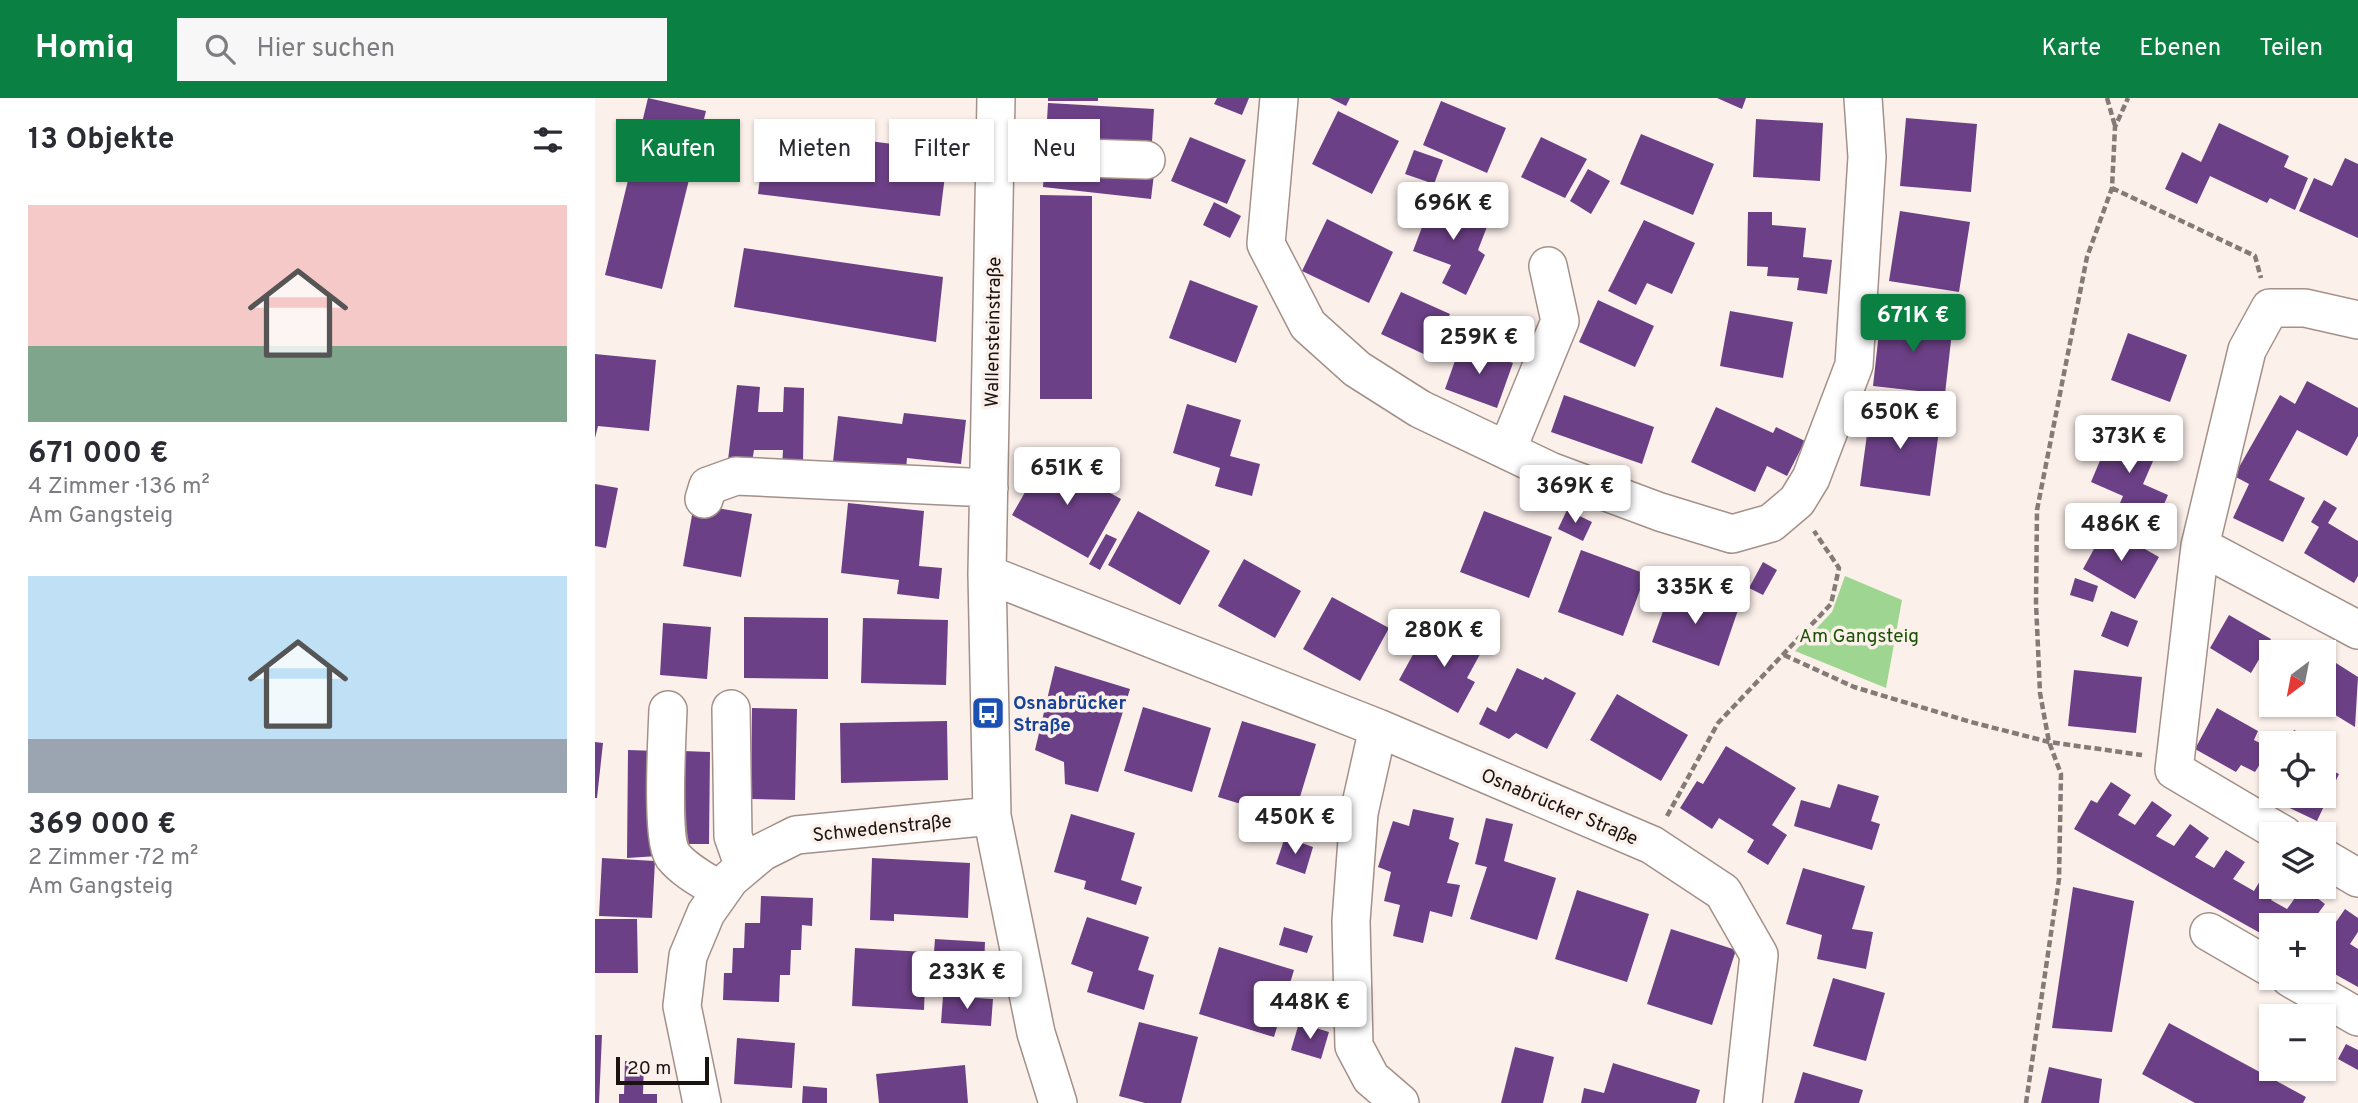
<!DOCTYPE html>
<html lang="de">
<head>
<meta charset="utf-8">
<style>
	:root { --surface:#fff; --page:#f7f7f7; --text:#2b2b33; --muted:#7c7c81; --accent:#0b8043 }
	body { margin:0; font-family:Overpass,sans-serif; background:var(--page); color:var(--text); height:100vh; display:flex; flex-direction:column; font-size:26px; white-space:nowrap }
	* { box-sizing:border-box; margin:0 }
	p { font-size:23px; color:var(--muted) }
	.icon { flex:none; width:38px; height:38px; fill:none; stroke:currentColor; stroke-width:2; stroke-linecap:round; stroke-linejoin:round }
	.map { position:relative; flex:1; overflow:hidden }
	.sheet { display:flex; flex-direction:column; background:var(--surface); width:595px }
	.sheet>* { flex:none }
	.banner { position:absolute; left:21px; top:21px; width:665px; height:63px; display:flex; gap:14px }
	.needle { width:46px; rotate:212deg }
	.tools { position:absolute; left:1664px; top:542px; display:grid; gap:14px }
	.tools a { display:grid; place-items:center; width:77px; height:77px; border-radius:0px; background:var(--surface); box-shadow:0 2px 5px #0004; font-size:35px }
	.scale { position:absolute; left:21px; bottom:18px; width:93px; box-sizing:border-box; padding-left:7px; border:4px solid #1a1310; border-top:0; font-size:19px; line-height:24px; white-space:nowrap; color:#1a1310; -webkit-text-stroke:5px #fcf0eb; paint-order:stroke }
	.price { position:absolute; translate:-50% -60px; padding:0 16px; border-radius:7px; background:#fff; color:#222; font-size:23px; line-height:46px; filter:drop-shadow(0 2px 4px #0008) }
	.price::after { content:''; position:absolute; left:50%; top:42px; width:21px; height:16px; margin-left:-10px; background:inherit; clip-path:polygon(0 0,100% 0,50% 100%) }
	.price.current { background:var(--accent); color:#fff }
	ul { padding:0; list-style:none }
	li { display:grid; align-content:center; gap:14px; height:371px; padding:0 28px }
	li span { display:grid; place-items:center; height:217px; border-radius:0px; color:#555 }
	li>.icon { margin-inline-start:auto }
	span .icon { width:126px; height:126px; fill:#fffc; stroke-width:1 }
	li b { font-size:30px }
	h2 { display:flex; justify-content:space-between; align-items:center; height:84px; padding:0 28px; font-size:30px }
	.chip { padding:0 24px; border-radius:0px; background:var(--surface); box-shadow:0 2px 5px #0004; font-size:24px; line-height:63px }
	.chip.current { background:var(--accent); color:#fff }
	header { display:flex; align-items:center; gap:42px; box-sizing:border-box; height:98px; padding:0 35px; background:var(--accent); color:#fff }
	header strong { font-size:33px }
	nav { display:flex; gap:38px; margin-inline-start:auto; font-size:24px }
	.search { width:490px; height:63px; background:var(--page); display:flex; align-items:center; gap:18px; box-sizing:border-box; padding:0 24px; border-radius:0px; color:var(--muted); font-size:26px }
	main { display:flex; flex:1; min-height:0 }
	.map>svg:first-child { display:block }
	.green { fill:#9ed691 }
	.building { fill:#6c4086 }
	.lines { fill:none; stroke-linecap:round; stroke-linejoin:round }
	.minor-casing { stroke:#a39089; stroke-width:40 }
	.path { stroke:#847b77; stroke-width:4.5; stroke-dasharray:7 3.5; stroke-linecap:butt }
	.minor { stroke:#fff; stroke-width:37 }
	.labels { text-anchor:middle; stroke-width:7; stroke-linejoin:round; paint-order:stroke }
	.street-label { font-size:19px; fill:#1a1310; stroke:#fcf0eb }
	.park-label { font-size:19px; fill:#185103; stroke:#fcf0eb }
	.transit-label { font-size:19px; font-weight:bold; fill:#164399; stroke:#fcf0eb; text-anchor:start }
</style>
</head>
<body>
<header>
<strong>Homiq</strong>
<div class="search"><svg class="icon" aria-label="search" viewBox="0 0 24 24"><circle cx="10" cy="10" r="6"/><path d="M15 15l6 6"/></svg>Hier suchen</div>
<nav><a>Karte</a><a>Ebenen</a><a>Teilen</a></nav>
</header>
<main>
<section class="sheet">
<h2>13 Objekte<svg class="icon" aria-label="filters" viewBox="0 0 24 24"><path d="M4 7h16M4 17h16"/><circle cx="9" cy="7" r="2"/><circle cx="15" cy="17" r="2"/></svg></h2>
<ul>
<li><span style="background:linear-gradient(#f6c9c9 65%,#7fa58c 0)"><svg class="icon" aria-label="home" viewBox="0 0 24 24"><path d="M3 11l9-7 9 7M6 9v11h12V9"/></svg></span><div><b>671 000 €</b><p>4 Zimmer · 136 m²</p><p>Am Gangsteig</p></div></li>
<li><span style="background:linear-gradient(#bfe0f5 75%,#9aa5b1 0)"><svg class="icon" aria-label="home" viewBox="0 0 24 24"><path d="M3 11l9-7 9 7M6 9v11h12V9"/></svg></span><div><b>369 000 €</b><p>2 Zimmer · 72 m²</p><p>Am Gangsteig</p></div></li>
</ul>
</section>
<div class="map">
<svg width="1763" height="1005" viewBox="0 0 1763 1005">
	<rect width="100%" height="100%" fill="#fcf0eb"/>
	<path class="green" d="M1250,478L1307,502L1291,590L1200,553L1237,514Z"/>
	<path class="building" d="M53,0L111,13L67,191L10,177Z
		M453,0H503V3H453Z
		M622,0H654L647,17L619,6Z
		M735,0H755L751,8Z
		M1122,0H1151L1147,11Z
		M846,3L911,30L892,75L828,47Z
		M453,5L559,11L557,44L451,39Z
		M743,13L804,43L777,96L717,66Z
		M1311,20L1382,26L1376,94L1305,88Z
		M1161,21L1228,25L1225,83L1158,79Z
		M1624,25L1694,58L1689,69L1713,80L1700,112L1675,100L1672,105L1615,78L1602,106L1570,91L1587,54L1606,64Z
		M171,30L353,53L345,118L163,96Z
		M1046,36L1119,66L1098,117L1025,86Z
		M595,39L651,62L632,106L576,83Z
		M946,39L992,61L970,100L926,79Z
		M819,52L848,62L839,86L810,76Z
		M1750,60L1763,66V140L1704,113L1719,80L1737,88Z
		M450,64L559,76L556,101L448,89Z
		M993,71L1015,83L996,116L975,103Z
		M445,97L497,98V301H445Z
		M838,100L895,121L883,152L890,157L871,197L847,185L856,167L818,153Z
		M619,104L646,118L635,140L608,127Z
		M1305,113L1375,124L1364,194L1294,183Z
		M1153,114H1177V127L1211,130L1208,159L1237,162L1232,196L1202,192L1204,180L1172,178L1173,169L1152,168Z
		M732,121L798,154L774,205L707,173Z
		M1049,122L1100,145L1077,196L1052,185L1041,207L1013,193Z
		M149,150L348,179L341,244L139,209Z
		M595,182L663,208L641,265L574,240Z
		M806,194L855,216L835,259L786,236Z
		M1003,202L1059,228L1040,269L984,244Z
		M1135,213L1198,224L1188,280L1125,268Z
		M1286,216L1358,225L1350,296L1278,288Z
		M1533,235L1592,257L1575,304L1516,282Z
		M866,246L918,265L902,310L850,291Z
		M0,256L61,262L54,333L3,328L0,340Z
		M1712,283L1763,310V338L1752,358L1702,332L1674,382L1710,400L1688,444L1638,420L1654,386L1639,378L1685,297L1700,306Z
		M142,287L165,289L163,314H188L189,289L209,290L208,369H187L188,352H159L157,364L133,362Z
		M969,297L1059,329L1047,366L956,334Z
		M592,306L646,322L635,358L665,366L657,398L620,388L625,370L578,355Z
		M1276,307L1346,318L1335,398L1265,388Z
		M1121,309L1178,335L1181,329L1210,343L1192,378L1172,368L1160,394L1096,364Z
		M309,315L371,322L366,366L312,360L311,372L238,364L243,318L307,326Z
		M1517,334L1562,354L1548,386L1573,397L1563,420L1525,405L1528,398L1496,384Z
		M450,359L526,401L493,460L417,417Z
		M0,386L23,390L11,450L0,448Z
		M1729,402L1742,410L1733,425L1763,443V478L1759,485L1709,455L1724,429L1716,424Z
		M253,405L329,413L324,468L347,470L344,501L302,496L304,482L246,475Z
		M99,406L157,416L146,479L88,468Z
		M972,412L997,424L988,443L963,431Z
		M543,413L615,453L585,507L513,467Z
		M889,413L957,439L934,500L865,474Z
		M1511,429L1564,459L1540,501L1488,471Z
		M511,436L522,441L505,472L494,466Z
		M986,452L1051,476L1028,538L963,514Z
		M649,461L706,493L680,540L623,508Z
		M1168,464L1182,472L1168,497L1154,490Z
		M1480,480L1503,488L1498,504L1475,497Z
		M1077,488L1143,512L1124,568L1057,544Z
		M737,499L794,530L765,583L708,551Z
		M1516,513L1543,523L1533,549L1506,538Z
		M1634,517L1676,541L1656,575L1615,550Z
		M149,519L233,520V581L149,580Z
		M268,520L353,522L351,587L266,585Z
		M68,525L116,529L112,581L65,577Z
		M848,526L889,549L872,580L880,584L863,615L804,582L821,551L832,557Z
		M1741,565L1763,579L1760,629L1724,607H1729V575L1733,578Z
		M460,568L535,591L503,694L470,686L469,664L440,652Z
		M922,570L948,582L950,579L981,595L952,651L921,635L914,641L884,626L892,609L901,614Z
		M1479,572L1547,579L1541,635L1473,628Z
		M1022,596L1093,637L1066,683L995,642Z
		M548,609L616,630L597,694L529,673Z
		M157,610L202,611L200,702L156,701Z
		M1622,610L1663,633L1659,642L1675,650L1660,674L1646,667L1641,674L1600,651Z
		M352,623L353,682L246,685L245,625Z
		M647,623L721,646L698,722L623,699Z
		M1699,632L1716,640L1714,646H1692Z
		M0,644L8,645L2,700H0Z
		M1131,648L1201,690L1177,727L1192,737L1173,767L1152,754L1159,742L1124,720L1117,731L1085,710L1102,683L1108,686Z
		M33,652L62,653L63,758L32,760Z
		M88,653L115,654L114,746H87Z
		M1729,669L1744,676L1722,723L1678,702L1679,698H1729Z
		M1516,684L1536,697L1523,717L1540,727L1557,703L1577,717L1561,738L1579,748L1595,726L1614,740L1600,759L1619,770L1631,752L1650,764L1638,781L1659,793L1672,771L1676,774V789H1685L1676,802L1692,811L1708,789L1730,806L1716,825L1722,828H1676V841L1479,731L1496,702L1502,705Z
		M1243,686L1284,698L1276,723L1285,726L1277,752L1199,728L1206,702L1235,710Z
		M818,711L859,720L854,741L864,745L852,785L865,787L857,819L835,813L828,845L798,838L805,807L789,803L796,774L783,769L798,723L814,728Z
		M476,716L540,735L526,782L547,789L541,807L489,791L491,783L459,774Z
		M891,720L918,726L909,763L961,780L942,842L875,821L892,769L880,766Z
		M689,724L717,731L716,739L687,732Z
		M690,739L718,749L710,776L681,766Z
		M7,760L60,763L57,820L4,818Z
		M277,760L375,765L373,820L299,816V823L275,822Z
		M1208,770L1270,788L1257,831L1278,834L1271,871L1222,861L1227,837L1191,826Z
		M1478,789L1539,803L1517,934L1457,930Z
		M982,792L1054,816L1032,884L960,861Z
		M166,798L218,800L217,828L207,827L206,852H196L195,877H185L184,904L128,902L129,875H137L138,850H149L150,825H165Z
		M1750,811L1763,820V834L1755,846L1763,851V889L1729,870V832L1734,834Z
		M492,819L554,839L543,872L559,877L549,912L492,894L498,874L476,866Z
		M0,821H42L43,875H0Z
		M689,829L718,838L712,855L684,847Z
		M1076,831L1141,852L1117,927L1052,906Z
		M340,841L390,844L389,870L338,867Z
		M624,849L699,872L679,939L604,916Z
		M260,850L331,854L329,912L257,908Z
		M1238,880L1290,895L1271,963L1218,948Z
		M348,898L398,901L396,928L346,925Z
		M544,924L603,939L586,1005H550L524,998Z
		M704,925L734,934L726,961L696,952Z
		M1574,925L1711,999L1708,1005H1600L1547,976Z
		M0,937H7L4,1005H0Z
		M142,940L200,945L197,990L139,986Z
		M1751,946L1763,952V972L1743,961Z
		M920,949L959,959L948,1005H906Z
		M30,963L49,964L48,996H62V1005H24V996H29Z
		M1018,965L1105,992L1101,1005H986L989,990L1009,995Z
		M370,967L373,1005H284L281,976Z
		M1454,969L1507,981L1504,1005H1446Z
		M1208,974L1268,992L1264,1005H1199Z
		M208,988L232,990V1005H207Z"/>
	<g class="lines">
		<defs>
			<path id="minor" d="M401,0L392,476L397,718L441,935L463,1005
				M684,0L671,146L713,227L762,271L825,311L955,373L1065,414L1137,436L1176,425L1202,403L1216,380L1259,267L1272,59L1268,0
				M400,57L551,62
				M912,352L965,223L953,168
				M109,401L113,388L141,378L394,390
				M1605,448L1763,532
				M392,476L783,630L1057,747L1128,794L1164,857L1148,1005
				M136,611L138,738L149,769
				M73,612C72,638 66,741 78,758C90,773 110,783 126,793
				M783,630L764,715L756,823L759,948L776,980L805,1005
				M1689,737L1579,672L1605,448L1652,252L1675,210H1710L1763,222
				M1729,760L1763,780
				M1614,834L1676,870
				M1695,880L1763,919
				M107,1005L87,908L93,858L111,815L135,781L167,754L201,737L397,718"/>
		</defs>
		<use href="#minor" class="minor-casing"/>
		<path class="path" d="M1512,0L1520,28
			M1517,90L1660,158L1666,180
			M1189,557L1259,589L1376,624L1454,644L1547,657
			M1072,718L1123,625L1236,506L1244,470L1219,433
			M1431,1005L1464,781L1466,676L1454,644L1445,595L1441,505L1442,412L1492,159L1517,90L1520,29L1533,0"/>
		<use href="#minor" class="minor"/>
	</g>
	<defs>
		<symbol id="bus-square" viewBox="-11 -11 22 22"><rect x="-9" y="-9" width="18" height="18" rx="4" fill="#1a4fb4" stroke="#fcf0eb"/><path d="M-5-6H5V4H4V6H2V4H-2V6H-4V4H-5ZM-3.5-4V0h7V-4ZM-3.5 1.2v1.5H-2V1.2ZM2 1.2v1.5H3.5V1.2Z" fill="#fff"/></symbol>
	</defs>
	<g fill-rule="evenodd">
		<use href="#bus-square" x="374" y="596" width="38" height="38"/>
	</g>
	<g class="labels">
		<g class="street-label">
			<text transform="translate(397 234) rotate(-89)" y="7">Wallensteinstraße</text>
			<text transform="translate(965 708) rotate(23)" y="7">Osnabrücker Straße</text>
			<text transform="translate(287 729) rotate(-6)" y="7">Schwedenstraße</text>
		</g>
		<g class="park-label">
			<text x="1264" y="544">Am Gangsteig</text>
		</g>
		<g class="transit-label">
			<text x="418" y="611">Osnabrücker<tspan x="418" dy="22">Straße</tspan></text>
		</g>
	</g>
</svg>
<div class="tools">
<a><svg class="needle" viewBox="-14 -14 28 28"><path d="M0-13l5 13h-10z" fill="#e53935"/><path d="M0 13l5-13h-10z" fill="#7c7c81"/></svg></a>
<a><svg class="icon" aria-label="locate" viewBox="0 0 24 24"><circle cx="12" cy="12" r="6"/><path d="M12 2v4M12 18v4M2 12h4M18 12h4"/></svg></a>
<a><svg class="icon" aria-label="layers" viewBox="0 0 24 24"><path d="M12 4l9 5-9 5-9-5zM3 14l9 5 9-5"/></svg></a>
<a>+</a>
<a>−</a>
</div>
<div class="scale">20 m</div>
<b class="price" style="left:858px;top:144px">696K €</b>
<b class="price current" style="left:1318px;top:256px">671K €</b>
<b class="price" style="left:884px;top:278px">259K €</b>
<b class="price" style="left:1305px;top:353px">650K €</b>
<b class="price" style="left:1534px;top:377px">373K €</b>
<b class="price" style="left:472px;top:409px">651K €</b>
<b class="price" style="left:980px;top:427px">369K €</b>
<b class="price" style="left:1526px;top:465px">486K €</b>
<b class="price" style="left:1100px;top:528px">335K €</b>
<b class="price" style="left:849px;top:571px">280K €</b>
<b class="price" style="left:700px;top:758px">450K €</b>
<b class="price" style="left:372px;top:913px">233K €</b>
<b class="price" style="left:715px;top:943px">448K €</b>
<div class="banner">
<a class="chip current">Kaufen</a>
<a class="chip">Mieten</a>
<a class="chip">Filter</a>
<a class="chip">Neu</a>
</div>
</div>
</main>
</body>
</html>
